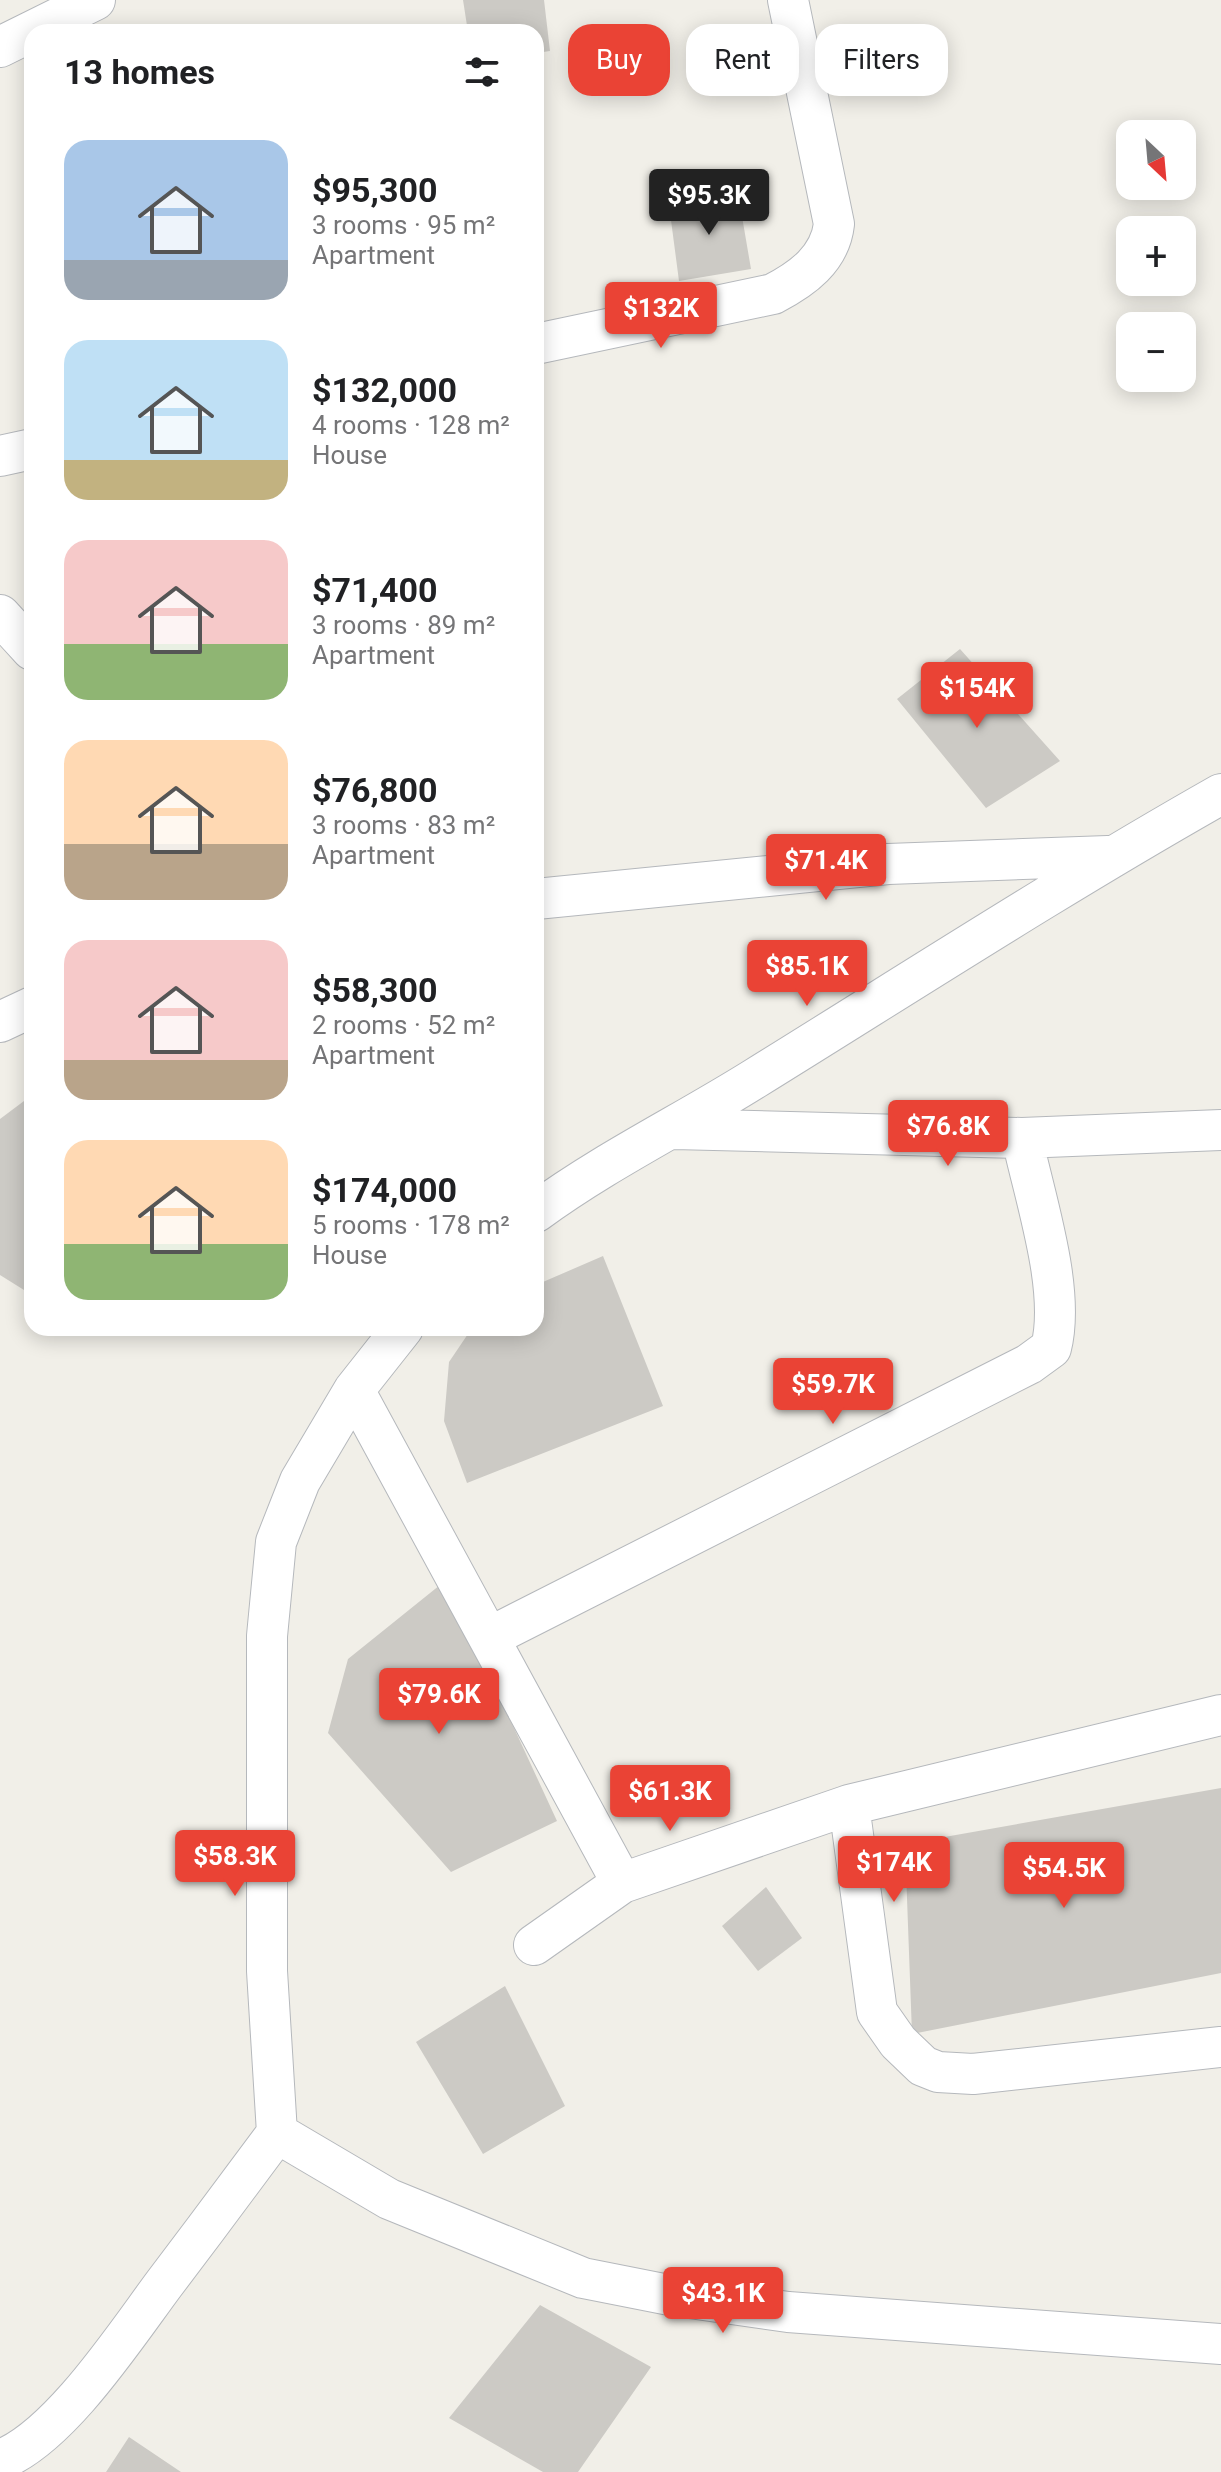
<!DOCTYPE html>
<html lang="en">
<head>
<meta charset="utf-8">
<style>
	:root { --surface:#fff; --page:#f6f6f6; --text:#202124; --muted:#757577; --accent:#ea4335 }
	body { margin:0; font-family:Roboto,sans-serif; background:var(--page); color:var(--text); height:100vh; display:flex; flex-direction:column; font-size:30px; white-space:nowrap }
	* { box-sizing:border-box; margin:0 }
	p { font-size:26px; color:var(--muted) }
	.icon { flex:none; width:44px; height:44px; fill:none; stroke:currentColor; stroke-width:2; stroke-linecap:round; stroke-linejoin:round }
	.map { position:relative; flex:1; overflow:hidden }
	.side { position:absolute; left:24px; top:24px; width:520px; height:1312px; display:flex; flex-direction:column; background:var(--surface); border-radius:24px; box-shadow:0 4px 20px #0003 }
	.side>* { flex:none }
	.hud { position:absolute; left:568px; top:24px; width:532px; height:72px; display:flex; gap:16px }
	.needle { width:52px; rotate:154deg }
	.fabs { position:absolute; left:1116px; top:120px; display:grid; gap:16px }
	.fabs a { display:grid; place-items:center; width:80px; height:80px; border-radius:16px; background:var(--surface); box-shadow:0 4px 20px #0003; font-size:40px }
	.price { position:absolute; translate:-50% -68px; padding:0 18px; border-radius:8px; background:var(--accent); color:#fff; font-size:26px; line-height:52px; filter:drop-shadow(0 2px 4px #0008) }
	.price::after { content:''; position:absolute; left:50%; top:48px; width:24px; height:18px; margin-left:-12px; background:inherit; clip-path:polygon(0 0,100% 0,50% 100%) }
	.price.current { background:#222; color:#fff }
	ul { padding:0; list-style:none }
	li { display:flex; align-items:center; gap:24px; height:200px; padding:0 40px }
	li span { display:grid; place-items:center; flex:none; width:224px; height:160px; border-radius:24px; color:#555 }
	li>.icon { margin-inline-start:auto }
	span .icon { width:96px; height:96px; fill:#fffc; stroke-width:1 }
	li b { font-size:34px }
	h2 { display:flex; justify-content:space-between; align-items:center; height:96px; padding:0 40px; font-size:34px }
	.chip { padding:0 28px; border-radius:24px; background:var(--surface); box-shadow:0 4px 20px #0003; font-size:28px; line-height:72px }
	.chip.current { background:var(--accent); color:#fff }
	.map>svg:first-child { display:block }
	.building { fill:#cccac5 }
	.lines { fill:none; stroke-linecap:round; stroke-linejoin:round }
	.street-casing { stroke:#b5b8bc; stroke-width:42 }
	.street { stroke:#fff; stroke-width:40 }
</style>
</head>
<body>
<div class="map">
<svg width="1221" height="2472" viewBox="0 0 1221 2472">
	<rect width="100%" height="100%" fill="#f1efe8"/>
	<path class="building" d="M463,0H544L550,51L536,53V32H468Z
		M738,193L751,269L679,281L669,205Z
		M960,649L1060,761L986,808L897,699Z
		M32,1095V1295L0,1275V1119Z
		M603,1256L663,1406L467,1483L444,1421L449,1362L472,1328H536V1285Z
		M440,1585L471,1635L557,1821L451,1872L328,1733L348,1659Z
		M1221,1788V1973L912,2034L905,1844Z
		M766,1887L802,1938L758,1971L722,1926Z
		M505,1986L565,2106L483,2154L416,2042Z
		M540,2305L651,2367L578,2472H543L449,2418Z
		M129,2437L181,2472H106Z"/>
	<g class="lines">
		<defs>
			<path id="street" d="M0,47L95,0
				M536,344L773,294C802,279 830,259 834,224L788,0
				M0,456L32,449
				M0,615L32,650
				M536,899L888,864L1108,856
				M0,1022L32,1007
				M674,1129L1022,1138L1221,1130
				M536,1212C604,1162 682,1124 754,1079C909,983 1062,884 1221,794
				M354,1390L622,1883
				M490,1637L1029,1364L1051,1348C1066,1290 1035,1199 1022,1138
				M1221,1715L849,1805L877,2012L898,2042L923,2066L938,2072L973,2074L1221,2047
				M534,1945L622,1883L849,1805
				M277,2133L389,2199L583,2278L669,2295L788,2312L1221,2344
				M0,2460C59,2438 126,2335 164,2284C202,2234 240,2183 277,2133L267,1971V1636L276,1542L300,1481L354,1390L403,1328"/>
		</defs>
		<use href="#street" class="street-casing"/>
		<use href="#street" class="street"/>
	</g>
</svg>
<div class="fabs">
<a><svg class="needle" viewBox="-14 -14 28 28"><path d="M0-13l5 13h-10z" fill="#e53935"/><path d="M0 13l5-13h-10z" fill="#757577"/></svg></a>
<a>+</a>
<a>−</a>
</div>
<b class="price current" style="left:709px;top:237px">$95.3K</b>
<b class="price" style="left:661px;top:350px">$132K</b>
<b class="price" style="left:977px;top:730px">$154K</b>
<b class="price" style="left:826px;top:902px">$71.4K</b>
<b class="price" style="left:807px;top:1008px">$85.1K</b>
<b class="price" style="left:948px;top:1168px">$76.8K</b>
<b class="price" style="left:833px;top:1426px">$59.7K</b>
<b class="price" style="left:439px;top:1736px">$79.6K</b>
<b class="price" style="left:670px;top:1833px">$61.3K</b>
<b class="price" style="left:235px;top:1898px">$58.3K</b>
<b class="price" style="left:894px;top:1904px">$174K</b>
<b class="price" style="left:1064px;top:1910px">$54.5K</b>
<b class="price" style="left:723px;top:2335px">$43.1K</b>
<div class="hud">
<a class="chip current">Buy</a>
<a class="chip">Rent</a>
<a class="chip">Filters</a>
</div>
<section class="side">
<h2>13 homes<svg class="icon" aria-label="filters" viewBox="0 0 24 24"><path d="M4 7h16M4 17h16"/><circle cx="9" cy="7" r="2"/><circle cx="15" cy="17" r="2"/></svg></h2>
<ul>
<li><span style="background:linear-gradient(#a9c7e8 75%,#9aa5b1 0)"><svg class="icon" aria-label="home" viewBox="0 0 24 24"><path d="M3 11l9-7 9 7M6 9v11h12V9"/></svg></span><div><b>$95,300</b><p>3 rooms · 95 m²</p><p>Apartment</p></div></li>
<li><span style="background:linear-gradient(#bfe0f5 75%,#c2b280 0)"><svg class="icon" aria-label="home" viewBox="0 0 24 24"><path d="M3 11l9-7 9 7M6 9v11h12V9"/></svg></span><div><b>$132,000</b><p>4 rooms · 128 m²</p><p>House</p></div></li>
<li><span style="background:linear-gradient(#f6c9c9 65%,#8fb573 0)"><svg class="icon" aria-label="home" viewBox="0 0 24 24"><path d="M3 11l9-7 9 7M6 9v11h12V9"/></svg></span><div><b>$71,400</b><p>3 rooms · 89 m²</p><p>Apartment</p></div></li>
<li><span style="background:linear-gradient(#ffd9b3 65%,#b9a48a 0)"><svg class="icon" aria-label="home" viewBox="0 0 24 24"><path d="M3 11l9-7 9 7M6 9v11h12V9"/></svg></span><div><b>$76,800</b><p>3 rooms · 83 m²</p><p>Apartment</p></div></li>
<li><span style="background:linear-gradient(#f6c9c9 75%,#b9a48a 0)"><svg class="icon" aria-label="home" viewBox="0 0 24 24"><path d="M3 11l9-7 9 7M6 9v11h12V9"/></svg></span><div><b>$58,300</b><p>2 rooms · 52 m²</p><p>Apartment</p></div></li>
<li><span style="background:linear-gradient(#ffd9b3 65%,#8fb573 0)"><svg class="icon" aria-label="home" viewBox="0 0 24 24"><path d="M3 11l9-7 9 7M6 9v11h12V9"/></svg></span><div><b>$174,000</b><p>5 rooms · 178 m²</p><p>House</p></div></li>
</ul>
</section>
</div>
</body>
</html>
